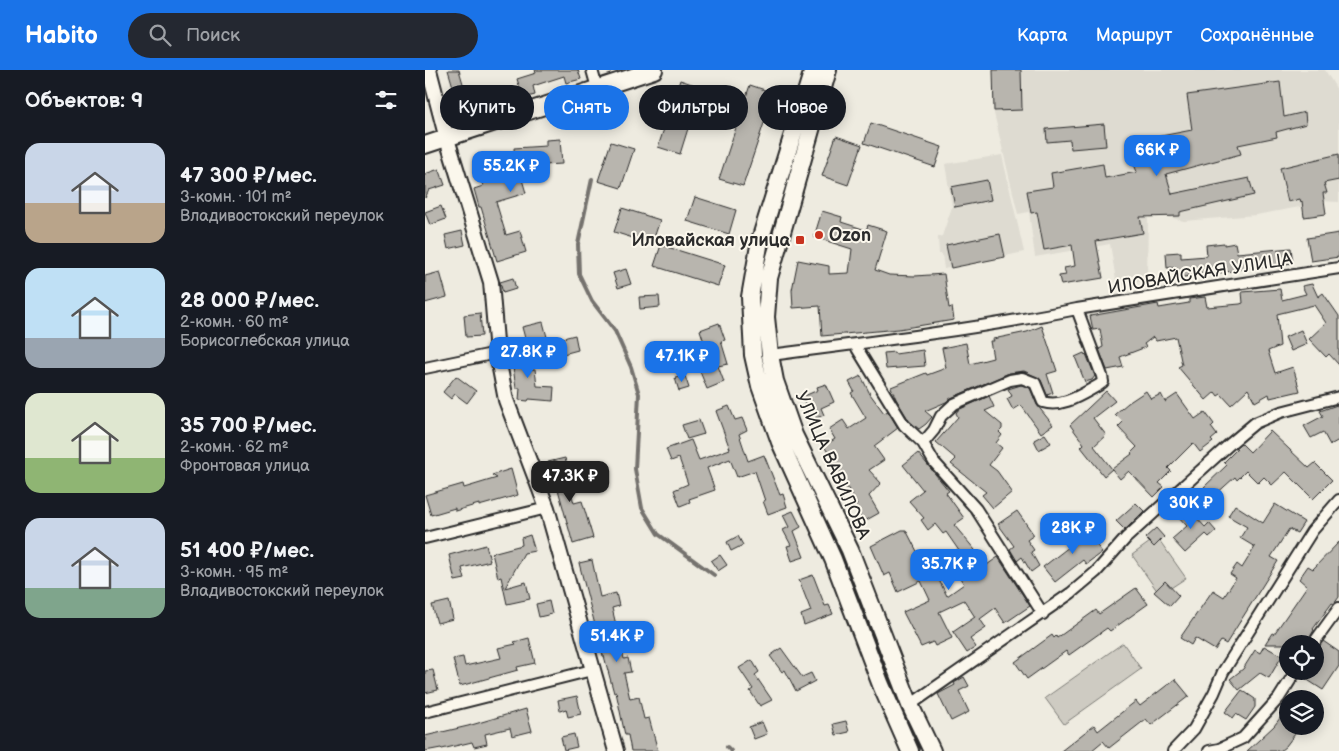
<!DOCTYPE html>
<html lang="ru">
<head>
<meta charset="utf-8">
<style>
	:root { --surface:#171b24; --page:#242831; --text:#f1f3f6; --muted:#9ea1a6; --accent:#1a73e8 }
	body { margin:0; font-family:"Balsamiq Sans",sans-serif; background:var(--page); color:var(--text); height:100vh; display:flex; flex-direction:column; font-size:19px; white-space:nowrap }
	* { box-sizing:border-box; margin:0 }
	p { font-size:16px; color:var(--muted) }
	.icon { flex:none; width:28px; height:28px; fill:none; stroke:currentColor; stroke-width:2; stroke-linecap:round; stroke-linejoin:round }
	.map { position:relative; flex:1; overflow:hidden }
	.drawer { display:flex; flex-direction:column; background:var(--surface); width:425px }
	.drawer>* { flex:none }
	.banner { position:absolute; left:15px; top:15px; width:475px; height:45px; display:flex; gap:10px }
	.buttons { position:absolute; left:854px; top:565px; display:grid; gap:10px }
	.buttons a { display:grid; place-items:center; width:45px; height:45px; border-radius:50%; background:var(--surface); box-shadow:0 2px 12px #0003; font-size:25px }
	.price { position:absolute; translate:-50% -42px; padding:0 11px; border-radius:10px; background:var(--accent); color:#fff; font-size:16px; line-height:32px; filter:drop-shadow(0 1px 2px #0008) }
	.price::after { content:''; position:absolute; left:50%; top:30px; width:15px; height:11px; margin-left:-8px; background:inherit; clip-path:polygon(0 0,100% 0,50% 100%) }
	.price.selected { background:#222; color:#fff }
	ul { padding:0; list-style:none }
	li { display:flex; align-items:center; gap:15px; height:125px; padding:0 25px }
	li span { display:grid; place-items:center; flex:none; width:140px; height:100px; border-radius:15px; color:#555 }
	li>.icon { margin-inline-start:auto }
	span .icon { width:60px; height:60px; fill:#fffc; stroke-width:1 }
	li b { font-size:21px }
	h2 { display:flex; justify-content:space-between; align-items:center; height:60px; padding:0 25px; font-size:21px }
	.chip { padding:0 18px; border-radius:22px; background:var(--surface); box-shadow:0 2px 12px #0003; font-size:18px; line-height:45px }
	.chip.selected { background:var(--accent); color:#fff }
	header { display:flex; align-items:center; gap:30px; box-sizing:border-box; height:70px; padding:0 25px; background:var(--accent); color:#fff }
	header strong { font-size:24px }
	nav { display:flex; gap:28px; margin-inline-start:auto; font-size:18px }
	.search { width:350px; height:45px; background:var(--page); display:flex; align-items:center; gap:12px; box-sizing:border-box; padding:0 18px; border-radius:28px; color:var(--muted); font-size:19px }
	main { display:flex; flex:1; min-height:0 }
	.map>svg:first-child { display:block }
	.built { fill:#dedbd1 }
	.green { fill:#cecbc2; stroke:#7c7b76 }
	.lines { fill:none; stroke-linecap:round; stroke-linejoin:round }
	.stream { stroke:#74726e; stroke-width:4 }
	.building { fill:#b8b5ae; stroke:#2b2b2b }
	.street-casing { stroke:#2b2b2b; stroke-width:14 }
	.secondary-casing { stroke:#2b2b2b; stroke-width:18 }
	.primary-casing { stroke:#2b2b2b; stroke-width:20 }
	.street { stroke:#fbf7ec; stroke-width:10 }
	.secondary { stroke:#fbf7ec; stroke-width:14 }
	.primary { stroke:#fbf7ec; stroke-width:16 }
	.poi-dot { fill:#c8321e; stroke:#fbf7ec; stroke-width:2 }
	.labels { text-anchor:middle; stroke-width:4; stroke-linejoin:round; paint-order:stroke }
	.poi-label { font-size:18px; font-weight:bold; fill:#2b2b2b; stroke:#fbf7ec; text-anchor:start }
	.street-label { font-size:18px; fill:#2b2b2b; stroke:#fbf7ec }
</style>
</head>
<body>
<header>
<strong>Habito</strong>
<div class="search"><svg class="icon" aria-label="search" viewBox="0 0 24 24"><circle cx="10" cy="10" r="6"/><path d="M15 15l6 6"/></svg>Поиск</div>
<nav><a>Карта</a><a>Маршрут</a><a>Сохранённые</a></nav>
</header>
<main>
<section class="drawer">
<h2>Объектов: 9<svg class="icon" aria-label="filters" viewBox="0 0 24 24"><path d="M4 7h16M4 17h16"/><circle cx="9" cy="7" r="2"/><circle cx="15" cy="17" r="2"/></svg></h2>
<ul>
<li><span style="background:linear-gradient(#c9d6e8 60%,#b9a48a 0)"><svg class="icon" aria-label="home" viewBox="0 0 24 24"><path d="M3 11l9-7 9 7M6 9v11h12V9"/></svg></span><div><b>47 300 ₽/мес.</b><p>3-комн. · 101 m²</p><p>Владивостокский переулок</p></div></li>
<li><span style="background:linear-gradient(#bfe0f5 70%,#9aa5b1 0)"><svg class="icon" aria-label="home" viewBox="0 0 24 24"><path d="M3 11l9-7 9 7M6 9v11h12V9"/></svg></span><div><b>28 000 ₽/мес.</b><p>2-комн. · 60 m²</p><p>Борисоглебская улица</p></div></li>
<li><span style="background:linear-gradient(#dfe7d0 65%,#8fb573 0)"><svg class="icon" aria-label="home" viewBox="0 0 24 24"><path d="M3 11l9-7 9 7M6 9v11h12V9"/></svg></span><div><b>35 700 ₽/мес.</b><p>2-комн. · 62 m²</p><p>Фронтовая улица</p></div></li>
<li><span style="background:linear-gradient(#c9d6e8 70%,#7fa58c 0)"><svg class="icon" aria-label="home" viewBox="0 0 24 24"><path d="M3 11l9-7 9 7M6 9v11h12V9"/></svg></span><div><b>51 400 ₽/мес.</b><p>3-комн. · 95 m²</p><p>Владивостокский переулок</p></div></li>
</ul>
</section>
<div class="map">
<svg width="914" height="681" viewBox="0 0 914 681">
	<rect width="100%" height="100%" fill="#eeebe0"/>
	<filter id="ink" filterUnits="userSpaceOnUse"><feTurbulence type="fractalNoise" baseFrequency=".02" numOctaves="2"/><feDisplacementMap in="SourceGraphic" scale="10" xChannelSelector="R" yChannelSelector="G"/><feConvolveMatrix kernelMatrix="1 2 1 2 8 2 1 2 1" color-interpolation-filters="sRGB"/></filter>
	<g filter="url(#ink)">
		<path class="built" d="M568,0H900L914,23V132L895,131L880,136L831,145L759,151L739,146H723L722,210L692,216L685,174L610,187L604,142L593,144L568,39Z
			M577,85L599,182L519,199L517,184H514L513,167L517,166L527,137L520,94Z"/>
		<path class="green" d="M732,467L761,508L735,525L707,485Z
			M698,573L716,599L639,654L620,628Z"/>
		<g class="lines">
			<path class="stream" d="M167,109L153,174L154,204L167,231L190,261L206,297L214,324L210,399L217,438L233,464L289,505
				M302,677L306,681"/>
		</g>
		<path class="building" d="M23,0H34L39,17L29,20Z
			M110,0H153L156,9L141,13L139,6L108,16L110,25L98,28L92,9L111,3Z
			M568,0H596L597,40L569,41Z
			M255,10L276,17L255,84L233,77Z
			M855,12L859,47L880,42L881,54L851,62L852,67L813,75L816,84L741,104L747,124L824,108L829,125L755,142V146L715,147L718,163L671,171L678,208L636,215L634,206L641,205L639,198L650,196L647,175L619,180L612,142L606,143L602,121L628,117L626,103L678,94L680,108L712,102L707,89L734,85L731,67L767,60L762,25Z
			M325,15L349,23L318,116L294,109Z
			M49,22L55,40L44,43L38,25Z
			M446,53L517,77L510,97L439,73Z
			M679,54L681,76L646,79L645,70L622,72L621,59Z
			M411,66L437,75L423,115L397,106Z
			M135,69L137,94L118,95L119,105L96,106L101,123L71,132L81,165L95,161L101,182L72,191L56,137H54L49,119L58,116L50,89L59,85L65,101L78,110L91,106L89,78L121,76V70Z
			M186,72L209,79L196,118L173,111Z
			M914,84V110L899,113L902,123H898L901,144L879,147L877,131L876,132L875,129L863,132L855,98Z
			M14,99L13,101H15L20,115L4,120L0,128V104Z
			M562,110L566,130L530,137L526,117Z
			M270,127L311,140L304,164L262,151Z
			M16,136L21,149L5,155L0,142Z
			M197,138L235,150L227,174L189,162Z
			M397,141L417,147L416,152L441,160L443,155L462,161L450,200L464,205L490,206L519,204L524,238L527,237L529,250L474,259L397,266L395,236L368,238L367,220L373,190L404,196V204L424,203L427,179L389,167Z
			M37,161L40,175L23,179L20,165Z
			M914,163V187L886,191L882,168Z
			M575,164L580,187L526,198L521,175Z
			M799,173V175L810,173L812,183L866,178L868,193L814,199V200L787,204V202L764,204L765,206L753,208L752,200H748V197L742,198L741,183L756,182V188L782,186L781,175Z
			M236,175L300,195L293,216L229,196Z
			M201,199L206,214L193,218L188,203Z
			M15,202L22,227L0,233V206Z
			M88,208L91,219L78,223L75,212Z
			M887,214L893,227L898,223L914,246V295L904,284L901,287L884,269L901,253L889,235L852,244L855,276L843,281L850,303L868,297L875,321L845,328L844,324L830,332L823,319L806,335L796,324L793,326L790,322L781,330L753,297L757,295L751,267L731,271L728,267L719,274L721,277L695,287L698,297L682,300L674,279L678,277L675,259L668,260L665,246L733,234L734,238L764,233V229L780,227L782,237L815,234L818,233L817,222L855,219L857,230L881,224L877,216Z
			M234,226L235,237L215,239L214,227Z
			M55,243L57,266L41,267L39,245Z
			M118,252L122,267L101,272L97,257Z
			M294,253L300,270L296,271L303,294L293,296L299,312L282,319L266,279L279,272L275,260Z
			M617,256L632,301L622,304L628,323L622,325L616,310L612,307L599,301L584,303L526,328L521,332L500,341L507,347L501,354L494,359L484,351L471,329L466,317L501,303L502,305L521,298L517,278L541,273L545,294L568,288L565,271H569L568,269L602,262Z
			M876,260L882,274L866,281L860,267Z
			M150,265L153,280L138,284L134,269Z
			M85,276L101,282L102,300L110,299L112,316L129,317L128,331L104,329L103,331L94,330L95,318H91Z
			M498,280L500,296L461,299L459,283L469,282L470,284Z
			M659,283L660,285L661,284L670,306L667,310L660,312L650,287Z
			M31,306L51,321L42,333L30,324L26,329L18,322Z
			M260,306L264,318L254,321L250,308Z
			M436,306L445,324L459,343L463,341L473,358L449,376L459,390L444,400L456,413L444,426L454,443L438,452L429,436L432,435L422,417L420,418L414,408L417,406L399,376L410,369L404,359L418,350L424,359L441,348L426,323L429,321L424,312Z
			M401,314L409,332L396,338L399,345L386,350L377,327L393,320L392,317Z
			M596,315L605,318L612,335L628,355L616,363L596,335L588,340L582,329L587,326L583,319Z
			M681,321L690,331L668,348L681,365L669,376L687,399L679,406L656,377L659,374L645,355Z
			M721,321L726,329L736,324L740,332L752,324L770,349L780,342L789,354L786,357L792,365L786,370L788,372L775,382L768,373L743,398L746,401L734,413L739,417L729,427L704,401L695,409L687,399L707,384L706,383L712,377L693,357L698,352L690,344L703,333Z
			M564,326L569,337L560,341L577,355V359L574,362L577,365L571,373L577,378L564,395L572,401L587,422L568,438L557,425L561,422L526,394L531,389L511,372L533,347L531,343L533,340Z
			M912,335L914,338V370L905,375L898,362L886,368L879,356L898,346L895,341Z
			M304,336L310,350L317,348L322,360L314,364L323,391L339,385L355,425L358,424L362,437L343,444L338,431H340L330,401L312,407L305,389L282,398L290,420L264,429L265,432L255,436L249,420L263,414L254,388L246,391L241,379L266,370L274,390L305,379L291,341Z
			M274,350L279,364L262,369L257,355Z
			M845,361L884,398L890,393L907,410L888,429L861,402L847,415L839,407L833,413L821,401L812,410L810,407L789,426L779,417L802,395L799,392L817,374L825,382Z
			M620,364L626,373L614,380L609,370Z
			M493,383L524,421L521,423L539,448L529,455L550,480L539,488L521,462L518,464L510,454L503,460L496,450L499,448L484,431L498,420L478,395Z
			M140,388L145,409H142L149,433L157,431L168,468L148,474L131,412L128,413L123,392Z
			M86,399L93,425L54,436V434L30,441V438L6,445L0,425L38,414L39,418L72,408L67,405Z
			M711,433L719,441L700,460L691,451Z
			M850,434L879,452L872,463L864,459L846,487L853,491L801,574L796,571L790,580L770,568L766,575L755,568L788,520L799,527L811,508L805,504L812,494L817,498L830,477L815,468L822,457L803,446L810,435L838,453Z
			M761,436L780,457L784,453L791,461L784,467L781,464L760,483L747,469L762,456L751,444Z
			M368,441L376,457L369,461L379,487L367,491L362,476L366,475L358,460L364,457L358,445Z
			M592,441L609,465L602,470L609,480L606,482L614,496L606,502L597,487L592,491L585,479L589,476L573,454Z
			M657,457L677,482L661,494L658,490L630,512L618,497L649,473L644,467Z
			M731,458L739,467L729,477L720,468Z
			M477,460H481L499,495L505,492L522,526L539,514L527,496L541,487L552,502L573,487L605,536L580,553L570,538L555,549L561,558L545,569L551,577L542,583L528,562L550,547L539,530L514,542L527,568L510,576L508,572L496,577L478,542L505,530L496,511L473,522L465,503L459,506L446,476Z
			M105,465L110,481L99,483L80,518L101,512L105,529L82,534L76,507L73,508L67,483L97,475L96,468Z
			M313,466L318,475L306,481L302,472Z
			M914,472V527L909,534L907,533L888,559L889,560L881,574H840L847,563L849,564L882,516L874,509L883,496L888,499Z
			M61,475L65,491L37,498L40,509L30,511L24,485Z
			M295,485L302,495L293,501L286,491Z
			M167,490L175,527L191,523L194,536L187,538L199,589L203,588L206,602L199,603L205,629L214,627L219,649L224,648L233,681H206L203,665H200L191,622L189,623L179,586H178L154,493Z
			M388,505L400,536L404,535L408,544L379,555L376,545L386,541L374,510Z
			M740,511L754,526L745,536L729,522Z
			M711,518L723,534L685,561L682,558L644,585L641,581L602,609L590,592L627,565L629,568L631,566L632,568L671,540L674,544Z
			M24,531L28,549L12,553L7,535Z
			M124,531L127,544L114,547L111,534Z
			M104,568L110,593L92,597L93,600L35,616L28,589L38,587L40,596L76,588L73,578L91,574L89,572Z
			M898,571L914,582V596L898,620L881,609V605L883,601H890V580Z
			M839,576L857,586L844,608L835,603L814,620L805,609L818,599L830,580L835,583Z
			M356,578L377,607L386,603L390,611L371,621L360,600L357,602L345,586Z
			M327,590L334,602L330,605L347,630L335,636L325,621L328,619L314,598Z
			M8,600L13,620L0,623V601Z
			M539,607L544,616L534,621L544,642L526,651L513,624L530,615L529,613Z
			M750,609L764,626L726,655L721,649L684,678L678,671L666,681H636L669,655L673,661L711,631L715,636Z
			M817,620L830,629V637L821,650L811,644L808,648L800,642Z
			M152,626L156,644L143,647L141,639L135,641L133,630Z
			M101,639L107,661L87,666L85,658L60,664L62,674L49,677L47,672L17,679L16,678L0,681V666L43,656Z
			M862,639V656H876L861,676L855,681H822L849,656Z
			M421,651L424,662L411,665L408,654Z
			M337,652L342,664L329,669L324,657Z
			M149,664L152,677L139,680L136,667Z"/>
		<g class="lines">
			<defs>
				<path id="street" d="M167,0L172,18
					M430,275L479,355L498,373L509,392L551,439L618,544
					M345,285C447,272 551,259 652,239L914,198
					M0,298L72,283
					M498,373L509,360L516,346L529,334L585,310L597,308L610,313L618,332C638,338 657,324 674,315L678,312L677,306L652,239
					M0,468L122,438
					M888,574L914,538
					M485,635L646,523L671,502L701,468L806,373L830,353L856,342L914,327
					M0,642L167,600
					M748,681L769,659L789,623L798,602L887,461L914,430
					M784,681L794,679L818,668L854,628L871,601"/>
				<path id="secondary" d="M4,0L22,69L66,212L72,283L81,330L122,438L191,681"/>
				<path id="primary" d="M388,0L335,170L325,227L328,285L335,316L355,372L408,489L456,615L485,681
					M403,0L344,208L341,247L345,285L350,311L369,365L425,480L485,635L507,681
					M0,75L229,0"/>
			</defs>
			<use href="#street" class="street-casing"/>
			<use href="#secondary" class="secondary-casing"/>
			<use href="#primary" class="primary-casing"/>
			<use href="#street" class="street"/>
			<use href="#secondary" class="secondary"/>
			<use href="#primary" class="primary"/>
		</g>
	</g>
	<g class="poi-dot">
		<circle cx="394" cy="165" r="5"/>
		<rect x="370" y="165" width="10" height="10" rx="2.5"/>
	</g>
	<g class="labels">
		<g class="poi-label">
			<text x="404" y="171">Ozon</text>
			<text x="365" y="176" text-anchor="end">Иловайская улица</text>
		</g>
		<g class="street-label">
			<text transform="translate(775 203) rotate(-9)" y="6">ИЛОВАЙСКАЯ УЛИЦА</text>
			<text transform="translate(408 395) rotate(66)" y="6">УЛИЦА ВАВИЛОВА</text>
		</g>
	</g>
</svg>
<div class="buttons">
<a><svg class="icon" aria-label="locate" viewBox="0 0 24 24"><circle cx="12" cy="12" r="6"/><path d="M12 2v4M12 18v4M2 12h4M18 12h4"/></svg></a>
<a><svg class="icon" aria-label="layers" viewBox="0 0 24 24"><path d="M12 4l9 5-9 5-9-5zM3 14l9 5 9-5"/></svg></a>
</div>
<b class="price" style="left:732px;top:107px">66K ₽</b>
<b class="price" style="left:86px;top:123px">55.2K ₽</b>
<b class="price" style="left:103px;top:309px">27.8K ₽</b>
<b class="price" style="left:257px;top:313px">47.1K ₽</b>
<b class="price selected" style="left:145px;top:433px">47.3K ₽</b>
<b class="price" style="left:766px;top:460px">30K ₽</b>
<b class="price" style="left:648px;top:485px">28K ₽</b>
<b class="price" style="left:524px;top:521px">35.7K ₽</b>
<b class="price" style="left:192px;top:593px">51.4K ₽</b>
<div class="banner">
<a class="chip">Купить</a>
<a class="chip selected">Снять</a>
<a class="chip">Фильтры</a>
<a class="chip">Новое</a>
</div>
</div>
</main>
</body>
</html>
